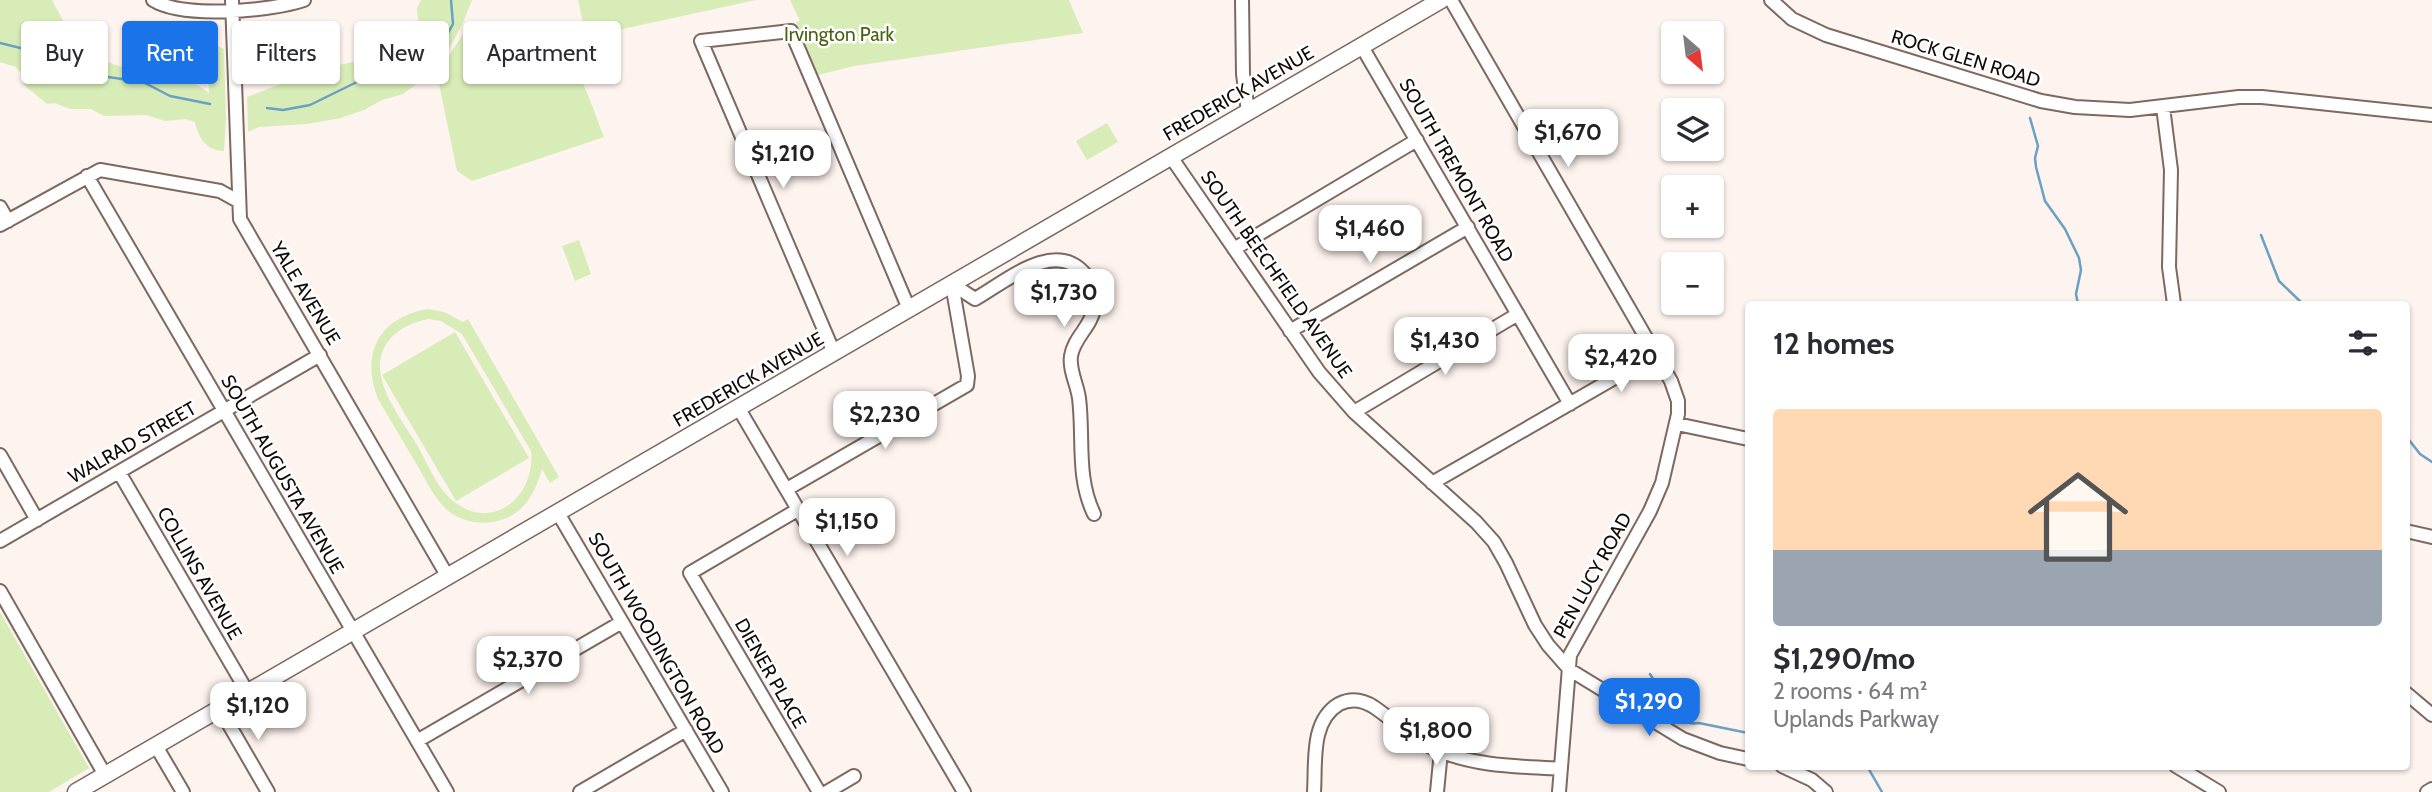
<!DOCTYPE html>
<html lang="en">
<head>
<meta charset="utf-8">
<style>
	:root { --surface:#fff; --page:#f2f2f3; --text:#2b2b33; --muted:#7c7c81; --line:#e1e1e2; --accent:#1a73e8 }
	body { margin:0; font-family:Cabin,sans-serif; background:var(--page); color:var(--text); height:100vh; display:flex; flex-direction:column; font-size:26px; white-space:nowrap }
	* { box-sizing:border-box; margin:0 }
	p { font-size:23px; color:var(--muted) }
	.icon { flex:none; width:38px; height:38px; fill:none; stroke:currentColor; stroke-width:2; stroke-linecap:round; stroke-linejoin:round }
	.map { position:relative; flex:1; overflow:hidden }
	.drawer { position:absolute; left:1745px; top:301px; width:665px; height:469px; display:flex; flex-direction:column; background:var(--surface); border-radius:7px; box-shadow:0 2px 5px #0004 }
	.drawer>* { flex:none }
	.guide { position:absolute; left:21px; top:21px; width:665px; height:63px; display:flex; gap:14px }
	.needle { width:46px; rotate:152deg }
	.buttons { position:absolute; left:1661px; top:21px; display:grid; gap:14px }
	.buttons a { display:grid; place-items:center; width:63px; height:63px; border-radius:7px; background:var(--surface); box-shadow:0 2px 5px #0004; font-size:35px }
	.price { position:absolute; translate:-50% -60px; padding:0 16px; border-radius:14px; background:#fff; color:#222; font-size:23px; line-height:46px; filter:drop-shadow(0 2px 4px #0008) }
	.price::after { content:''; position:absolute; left:50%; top:42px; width:21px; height:16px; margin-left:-10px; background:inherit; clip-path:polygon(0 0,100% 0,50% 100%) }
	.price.on { background:var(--accent); color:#fff }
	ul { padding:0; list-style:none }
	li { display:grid; align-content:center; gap:14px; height:371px; padding:0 28px }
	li+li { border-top:2px solid var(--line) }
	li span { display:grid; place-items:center; height:217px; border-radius:7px; color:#555 }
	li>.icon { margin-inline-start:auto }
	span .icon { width:126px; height:126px; fill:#fffc; stroke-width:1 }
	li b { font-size:30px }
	h2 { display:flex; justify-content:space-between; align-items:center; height:84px; padding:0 28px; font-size:30px }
	.chip { padding:0 24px; border-radius:7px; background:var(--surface); box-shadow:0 2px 5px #0004; font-size:24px; line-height:63px }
	.chip.on { background:var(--accent); color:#fff }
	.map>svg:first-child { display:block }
	.green { fill:#d8ecb8; fill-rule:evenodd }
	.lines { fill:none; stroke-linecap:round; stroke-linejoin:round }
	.stream { stroke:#69a0c3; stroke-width:2.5 }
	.minor-casing { stroke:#7d6960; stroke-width:16 }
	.major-casing { stroke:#7d6960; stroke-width:19 }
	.minor { stroke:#fff; stroke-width:12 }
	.major { stroke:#fff; stroke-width:16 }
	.labels { text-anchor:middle; stroke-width:5; stroke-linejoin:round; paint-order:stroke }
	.park-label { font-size:19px; fill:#48600e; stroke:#fff }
	.street-label { font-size:19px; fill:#110a07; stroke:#fff }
</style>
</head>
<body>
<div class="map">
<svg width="2432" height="792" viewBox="0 0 2432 792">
	<rect width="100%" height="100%" fill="#fdf3ef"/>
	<path class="green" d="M0,0H52C75,46 95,65 148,72C173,75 189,77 209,93L207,46L208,42L224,49L226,119L224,151C207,151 198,138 195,122L185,119L165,121L146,115L104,116L91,109H70L55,103L47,104L24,85L21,73L16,67L0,62Z
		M421,0H472L462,25L443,60L434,71L403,94L382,100L364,110L341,118L307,124L259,127L248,132L247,97L320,69L382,56L384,50L418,22L417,8Z
		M578,0H756L586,37Z
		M790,0H1069L1083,33L854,66L818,75L796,22L800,21Z
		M505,23C520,23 535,23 547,32C575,50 592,107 604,137L472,181L457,171L437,74L469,25Z
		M1107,123L1118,142L1087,160L1076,141Z
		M579,240L591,274L575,281L562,246Z
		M428,309L444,312L463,322L468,319L559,477L550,483L542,469C535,492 527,510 504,519C485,526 463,523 447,510C434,498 426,480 417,465C404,443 391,421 378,399C360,354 379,317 428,309ZM428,319L441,321L462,334L531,451C536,494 495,532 456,503C438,491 428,464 417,445C400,416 362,372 390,339C401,327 413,322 428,319Z
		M455,332L529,458L456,501L382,375Z
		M0,612L89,768L49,792H0Z"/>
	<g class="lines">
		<path class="stream" d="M0,43L73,61L101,76L143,82L170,96L210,104
			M267,108L283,110L310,105L363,79L413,76L421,70L434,44L448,33L453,24L451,0
			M2030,118L2038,146L2035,158L2036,167L2045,201L2065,229L2079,258L2081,270L2076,294L2078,304
			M2261,235L2279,281L2303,304
			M2406,436L2420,454L2432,462
			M1650,674C1662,692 1671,728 1699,723L1748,733
			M1867,766L1882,792"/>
		<defs>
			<path id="minor" d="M153,0C183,19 271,11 304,0
				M232,0L240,219L448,577
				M1242,0L1243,74L1248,112
				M1451,0L1671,381L1678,401V414L1662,483L1650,511L1570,655L1559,792
				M1771,0L1792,19L1826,35L2041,101L2075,107L2130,110L2239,97H2262L2432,115
				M1361,45L1570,404
				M2163,107L2171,170L2169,267L2174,304
				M1171,157L1319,372L1354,412L1476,522L1494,542L1506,563L1535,625L1548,645L1570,670L1683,739L1720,753L1748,759
				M87,176L447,792
				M0,207L8,221
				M0,225L100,170L220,191L238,201
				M1234,249L1417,140
				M952,284L975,299C1005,282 1054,239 1084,273C1093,282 1096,295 1094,308C1092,326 1074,337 1071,356C1069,370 1077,384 1079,398C1084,438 1076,477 1094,514
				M1290,331L1468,227
				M834,353L701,41L791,31L909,309
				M739,409L964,792
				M1354,412L1518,314
				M1677,424L1748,439
				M0,455L37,520
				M119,472L248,693
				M1432,483L1656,354
				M787,489L967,385L968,376L952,284
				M799,509L690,573L819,792
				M558,513L722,792
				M2406,531L2432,537
				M0,541L320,355
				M0,591L105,775
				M2406,693L2432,715
				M220,709L268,792
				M417,741L622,622
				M156,746L183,792
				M1782,766L1812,780L1826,792
				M2176,766L2219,792
				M580,792L686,730
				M827,792L854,776
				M1314,792C1316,763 1310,721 1339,704C1351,698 1363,700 1374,707C1396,722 1414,741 1440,751C1479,767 1520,766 1561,769
				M1437,792L1441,751
				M2427,792L2432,789"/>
			<path id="major" d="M76,792L1441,0"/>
		</defs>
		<use href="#minor" class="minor-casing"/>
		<use href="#major" class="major-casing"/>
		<use href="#minor" class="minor"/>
		<use href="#major" class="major"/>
	</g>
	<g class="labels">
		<g class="park-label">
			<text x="839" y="41">Irvington Park</text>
		</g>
		<g class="street-label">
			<text transform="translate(1966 58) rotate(17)" y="7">ROCK GLEN ROAD</text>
			<text transform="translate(1238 93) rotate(-30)" y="7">FREDERICK AVENUE</text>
			<text transform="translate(1457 170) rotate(60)" y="7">SOUTH TREMONT ROAD</text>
			<text transform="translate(1277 274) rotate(55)" y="7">SOUTH BEECHFIELD AVENUE</text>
			<text transform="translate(306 293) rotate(59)" y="7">YALE AVENUE</text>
			<text transform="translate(748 379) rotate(-30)" y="7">FREDERICK AVENUE</text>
			<text transform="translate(132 442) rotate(-30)" y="7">WALRAD STREET</text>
			<text transform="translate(283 474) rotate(60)" y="7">SOUTH AUGUSTA AVENUE</text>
			<text transform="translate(200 573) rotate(60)" y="7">COLLINS AVENUE</text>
			<text transform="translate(1592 575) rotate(-61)" y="7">PEN LUCY ROAD</text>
			<text transform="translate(657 643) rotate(60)" y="7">SOUTH WOODINGTON ROAD</text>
			<text transform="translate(771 673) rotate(60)" y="7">DIENER PLACE</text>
		</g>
	</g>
</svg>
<div class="buttons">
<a><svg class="needle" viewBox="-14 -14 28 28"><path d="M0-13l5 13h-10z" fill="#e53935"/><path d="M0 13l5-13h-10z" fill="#7c7c81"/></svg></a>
<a><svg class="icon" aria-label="layers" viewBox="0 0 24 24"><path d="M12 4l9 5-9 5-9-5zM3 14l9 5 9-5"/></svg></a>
<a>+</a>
<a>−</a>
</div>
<b class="price" style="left:1568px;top:169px">$1,670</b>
<b class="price" style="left:783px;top:190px">$1,210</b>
<b class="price" style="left:1370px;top:265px">$1,460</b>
<b class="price" style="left:1064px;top:329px">$1,730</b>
<b class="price" style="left:1445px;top:377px">$1,430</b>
<b class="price" style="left:1621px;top:394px">$2,420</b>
<b class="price" style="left:885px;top:451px">$2,230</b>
<b class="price" style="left:847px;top:558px">$1,150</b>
<b class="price" style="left:528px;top:696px">$2,370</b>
<b class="price on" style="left:1649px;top:738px">$1,290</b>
<b class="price" style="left:258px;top:742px">$1,120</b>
<b class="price" style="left:1436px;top:767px">$1,800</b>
<div class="guide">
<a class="chip">Buy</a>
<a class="chip on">Rent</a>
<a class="chip">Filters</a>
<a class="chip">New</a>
<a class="chip">Apartment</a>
</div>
<section class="drawer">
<h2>12 homes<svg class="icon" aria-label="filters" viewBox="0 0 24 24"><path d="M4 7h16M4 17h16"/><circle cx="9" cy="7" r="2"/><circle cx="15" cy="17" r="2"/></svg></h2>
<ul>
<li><span style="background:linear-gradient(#ffd9b3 65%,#9aa5b1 0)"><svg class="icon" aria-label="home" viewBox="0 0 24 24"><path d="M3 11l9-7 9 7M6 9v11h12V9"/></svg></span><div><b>$1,290/mo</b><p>2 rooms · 64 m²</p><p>Uplands Parkway</p></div></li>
</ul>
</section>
</div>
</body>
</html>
